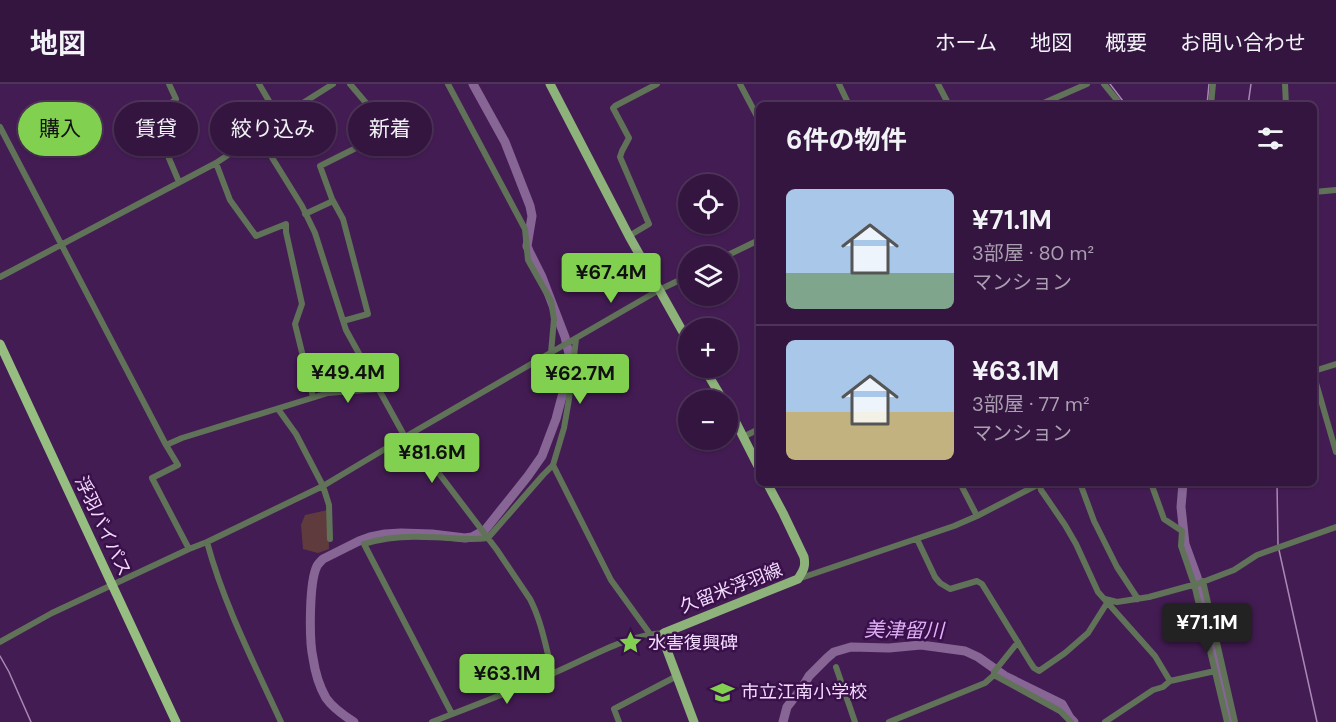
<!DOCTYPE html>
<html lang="ja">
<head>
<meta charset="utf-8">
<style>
	:root { --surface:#33153f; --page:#3b1e46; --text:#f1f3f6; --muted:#a99fb0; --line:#4e3459; --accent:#81d050 }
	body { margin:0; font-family:"DM Sans","Noto Sans JP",sans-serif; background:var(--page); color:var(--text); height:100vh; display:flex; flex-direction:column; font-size:22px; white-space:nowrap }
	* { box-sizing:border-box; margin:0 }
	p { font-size:20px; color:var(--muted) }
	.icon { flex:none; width:33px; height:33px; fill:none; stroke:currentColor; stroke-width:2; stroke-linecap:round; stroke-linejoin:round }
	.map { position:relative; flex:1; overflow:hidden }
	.panel { position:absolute; left:756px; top:18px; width:561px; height:384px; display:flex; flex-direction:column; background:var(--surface); border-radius:9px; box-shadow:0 2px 4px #0004,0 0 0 2px var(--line) }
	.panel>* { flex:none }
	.top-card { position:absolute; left:18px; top:18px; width:570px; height:54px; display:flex; gap:12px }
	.fabs { position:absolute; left:678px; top:90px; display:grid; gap:12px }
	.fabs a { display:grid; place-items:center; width:60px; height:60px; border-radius:50%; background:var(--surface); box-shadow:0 2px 4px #0004,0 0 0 2px var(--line); font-size:30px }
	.price { position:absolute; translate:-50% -51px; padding:0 14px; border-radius:6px; background:var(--accent); color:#111; font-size:20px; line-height:39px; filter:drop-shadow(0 2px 3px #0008) }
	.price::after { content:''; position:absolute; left:50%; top:36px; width:18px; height:14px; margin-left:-9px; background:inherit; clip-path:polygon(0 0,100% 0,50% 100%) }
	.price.active { background:#222; color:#fff }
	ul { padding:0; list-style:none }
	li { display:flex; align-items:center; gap:18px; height:150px; padding:0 30px }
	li+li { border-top:2px solid var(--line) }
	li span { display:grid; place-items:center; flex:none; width:168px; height:120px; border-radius:9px; color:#555 }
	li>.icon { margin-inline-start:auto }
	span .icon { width:72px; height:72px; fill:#fffc; stroke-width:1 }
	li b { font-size:26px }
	h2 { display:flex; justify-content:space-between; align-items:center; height:72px; padding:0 30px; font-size:26px }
	.tag { padding:0 21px; border-radius:27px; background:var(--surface); box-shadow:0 2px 4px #0004,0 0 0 2px var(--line); font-size:21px; line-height:54px }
	.tag.active { background:var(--accent); color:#111 }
	header { display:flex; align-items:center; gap:36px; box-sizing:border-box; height:84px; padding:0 30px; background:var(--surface); border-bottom:2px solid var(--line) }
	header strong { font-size:28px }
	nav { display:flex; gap:33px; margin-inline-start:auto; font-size:21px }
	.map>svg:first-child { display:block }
	.green { fill:#5f3b3d }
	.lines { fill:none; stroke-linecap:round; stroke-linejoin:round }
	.stream { stroke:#a789b5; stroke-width:1.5 }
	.river { stroke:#876696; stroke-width:9 }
	.minor { stroke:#607257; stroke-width:6 }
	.primary { stroke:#8db27a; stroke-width:9 }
	.trunk { stroke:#96be80; stroke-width:9 }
	.labels { text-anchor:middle; stroke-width:5; stroke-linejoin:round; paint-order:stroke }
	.street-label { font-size:18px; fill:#f2dbfd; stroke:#391049 }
	.poi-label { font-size:18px; fill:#f2dbfd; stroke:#391049; text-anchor:start }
	.water-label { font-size:20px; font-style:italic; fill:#e2b0f8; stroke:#391049 }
</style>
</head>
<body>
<header>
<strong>地図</strong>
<nav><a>ホーム</a><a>地図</a><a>概要</a><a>お問い合わせ</a></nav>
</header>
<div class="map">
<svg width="1336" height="638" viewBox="0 0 1336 638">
	<rect width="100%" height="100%" fill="#441c54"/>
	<path class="green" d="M328,426L329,465L318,469L303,465L301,441L305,431Z"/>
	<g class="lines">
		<path class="stream" d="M1110,0L1126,21
			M1207,21L1209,0
			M1248,21L1251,0
			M1277,399L1278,461
			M1279,466L1317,638
			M0,572L9,588L31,638"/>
		<path class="river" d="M1183,399L1181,423L1185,460L1197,493L1231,638
			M354,638C343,631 333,624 326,614C319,602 315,588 313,574C309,556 309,498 317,482C318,480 321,477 323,475L359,457L370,453L385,450L401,449L432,450L465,454L472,453L485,446L489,441L528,392L542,372L556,335L564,305L569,270L565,253L542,193L529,167L527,162L532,132L530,122L505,58L473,0
			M783,638L787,623L802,604L809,592L827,574L834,568L851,563L889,564L921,561L965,567L978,573L1005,592L1062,620L1070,634L1074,638"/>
		<path class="minor" d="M169,0L176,15L152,34L179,98
			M259,0L279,34
			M448,0L525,145L528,176L551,217L554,235L551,269
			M740,0L759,36
			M839,0L849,21
			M938,0L949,21
			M1104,0L1121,21
			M1285,0L1286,21
			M1039,21L1087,0
			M1211,21L1213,0
			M0,43L166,361L178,381L152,394L189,465
			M258,51L302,122L315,149L346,246L405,353L428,375L497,466L530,515C542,538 546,565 553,590
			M216,79L230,116L256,152L286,140V148L302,220L295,240L313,313
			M1314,108L1336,106
			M305,130L333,117
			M629,152L649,140L620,73L622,67L629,54L613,24L615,22L657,0
			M726,172L759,156
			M0,193L216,79L258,51L279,34L333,0
			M343,237L368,230L343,135L332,115L320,82L384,50L372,26L350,0
			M1314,287L1336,280
			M1314,292L1336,368
			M278,325L296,350L323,402L329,421L330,455
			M743,353L759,345
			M166,361L182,354L328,309L378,305
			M553,381L611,496L650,550
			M960,399L977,432
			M1039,399L1041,406L1065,441L1076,460L1098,508L1155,572L1170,597
			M1080,399L1094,437L1117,483L1138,515
			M1151,399L1164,435L1182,447L1181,462L1194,500L1227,638
			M917,455L935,493L940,499L950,505L977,497L982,500L1030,578L1034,584L1039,587L1065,569L1088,549L1107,519
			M207,458C224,521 254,579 281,638
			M798,495L954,442L977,432L1039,400
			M1203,497L1235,638
			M1105,515L1117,518L1149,513L1200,499L1234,486L1257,471L1336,443
			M0,558L52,529L189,465L207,458L323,402L405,353L659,206L688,192
			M836,583L855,638
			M994,591L1060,627L1071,638
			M994,591V588L1018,558
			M452,630L364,460C383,454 405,452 425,453C447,453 466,457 488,454L543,391L553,381L564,344L569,315L576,255
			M432,638C473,622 515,606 556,588C591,573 626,551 664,549
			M619,638L614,625L677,592
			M889,638L985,599L994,591
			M1105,638L1153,606L1163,603L1170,597L1215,587"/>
		<path class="primary" d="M550,0L629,152L688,257
			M704,284L723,316
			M728,323L759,384
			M694,638L667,566L664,549L798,495C803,487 806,483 804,473L783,429L767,399"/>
		<path class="trunk" d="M0,260L176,638"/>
	</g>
	<defs>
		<symbol id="sight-bare" viewBox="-9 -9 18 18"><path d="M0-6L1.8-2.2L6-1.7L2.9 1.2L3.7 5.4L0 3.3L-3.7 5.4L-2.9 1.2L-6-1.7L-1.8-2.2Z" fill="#81d050" stroke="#391049" stroke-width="2.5" paint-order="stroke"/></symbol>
		<symbol id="school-bare" viewBox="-9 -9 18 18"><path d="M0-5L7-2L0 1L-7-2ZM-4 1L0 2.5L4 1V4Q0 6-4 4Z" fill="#81d050" stroke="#391049" stroke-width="2.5" paint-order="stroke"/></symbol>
	</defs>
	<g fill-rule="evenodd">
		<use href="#sight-bare" x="614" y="542" width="33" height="33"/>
		<use href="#school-bare" x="706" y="592" width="33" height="33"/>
	</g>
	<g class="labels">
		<g class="street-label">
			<text transform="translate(103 442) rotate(65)" y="6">浮羽バイパス</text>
			<text transform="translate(731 504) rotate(-21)" y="6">久留米浮羽線</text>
		</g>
		<g class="poi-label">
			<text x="648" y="565">水害復興碑</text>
			<text x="741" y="614">市立江南小学校</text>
		</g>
		<g class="water-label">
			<text transform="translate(904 546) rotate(1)" y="7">美津留川</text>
		</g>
	</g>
</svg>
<div class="fabs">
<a><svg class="icon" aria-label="locate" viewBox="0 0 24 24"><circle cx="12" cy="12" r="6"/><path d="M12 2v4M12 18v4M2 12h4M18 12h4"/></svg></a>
<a><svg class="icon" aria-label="layers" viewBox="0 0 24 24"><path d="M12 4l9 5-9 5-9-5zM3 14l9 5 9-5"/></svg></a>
<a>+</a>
<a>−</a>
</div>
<b class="price" style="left:611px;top:220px">¥67.4M</b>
<b class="price" style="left:348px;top:320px">¥49.4M</b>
<b class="price" style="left:580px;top:321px">¥62.7M</b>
<b class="price" style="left:432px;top:400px">¥81.6M</b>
<b class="price active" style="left:1207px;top:570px">¥71.1M</b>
<b class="price" style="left:507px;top:621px">¥63.1M</b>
<div class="top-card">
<a class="tag active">購入</a>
<a class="tag">賃貸</a>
<a class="tag">絞り込み</a>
<a class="tag">新着</a>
</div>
<section class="panel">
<h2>6件の物件<svg class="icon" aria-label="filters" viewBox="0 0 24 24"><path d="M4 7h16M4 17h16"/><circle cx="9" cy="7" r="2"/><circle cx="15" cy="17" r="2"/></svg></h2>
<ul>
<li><span style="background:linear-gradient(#a9c7e8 70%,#7fa58c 0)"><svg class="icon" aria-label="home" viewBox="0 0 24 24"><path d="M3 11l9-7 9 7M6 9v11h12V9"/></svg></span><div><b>¥71.1M</b><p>3部屋 · 80 m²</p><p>マンション</p></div></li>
<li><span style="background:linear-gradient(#a9c7e8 60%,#c2b280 0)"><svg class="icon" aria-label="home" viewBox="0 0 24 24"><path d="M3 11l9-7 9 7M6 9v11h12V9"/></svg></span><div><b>¥63.1M</b><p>3部屋 · 77 m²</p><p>マンション</p></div></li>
</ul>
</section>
</div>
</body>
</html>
